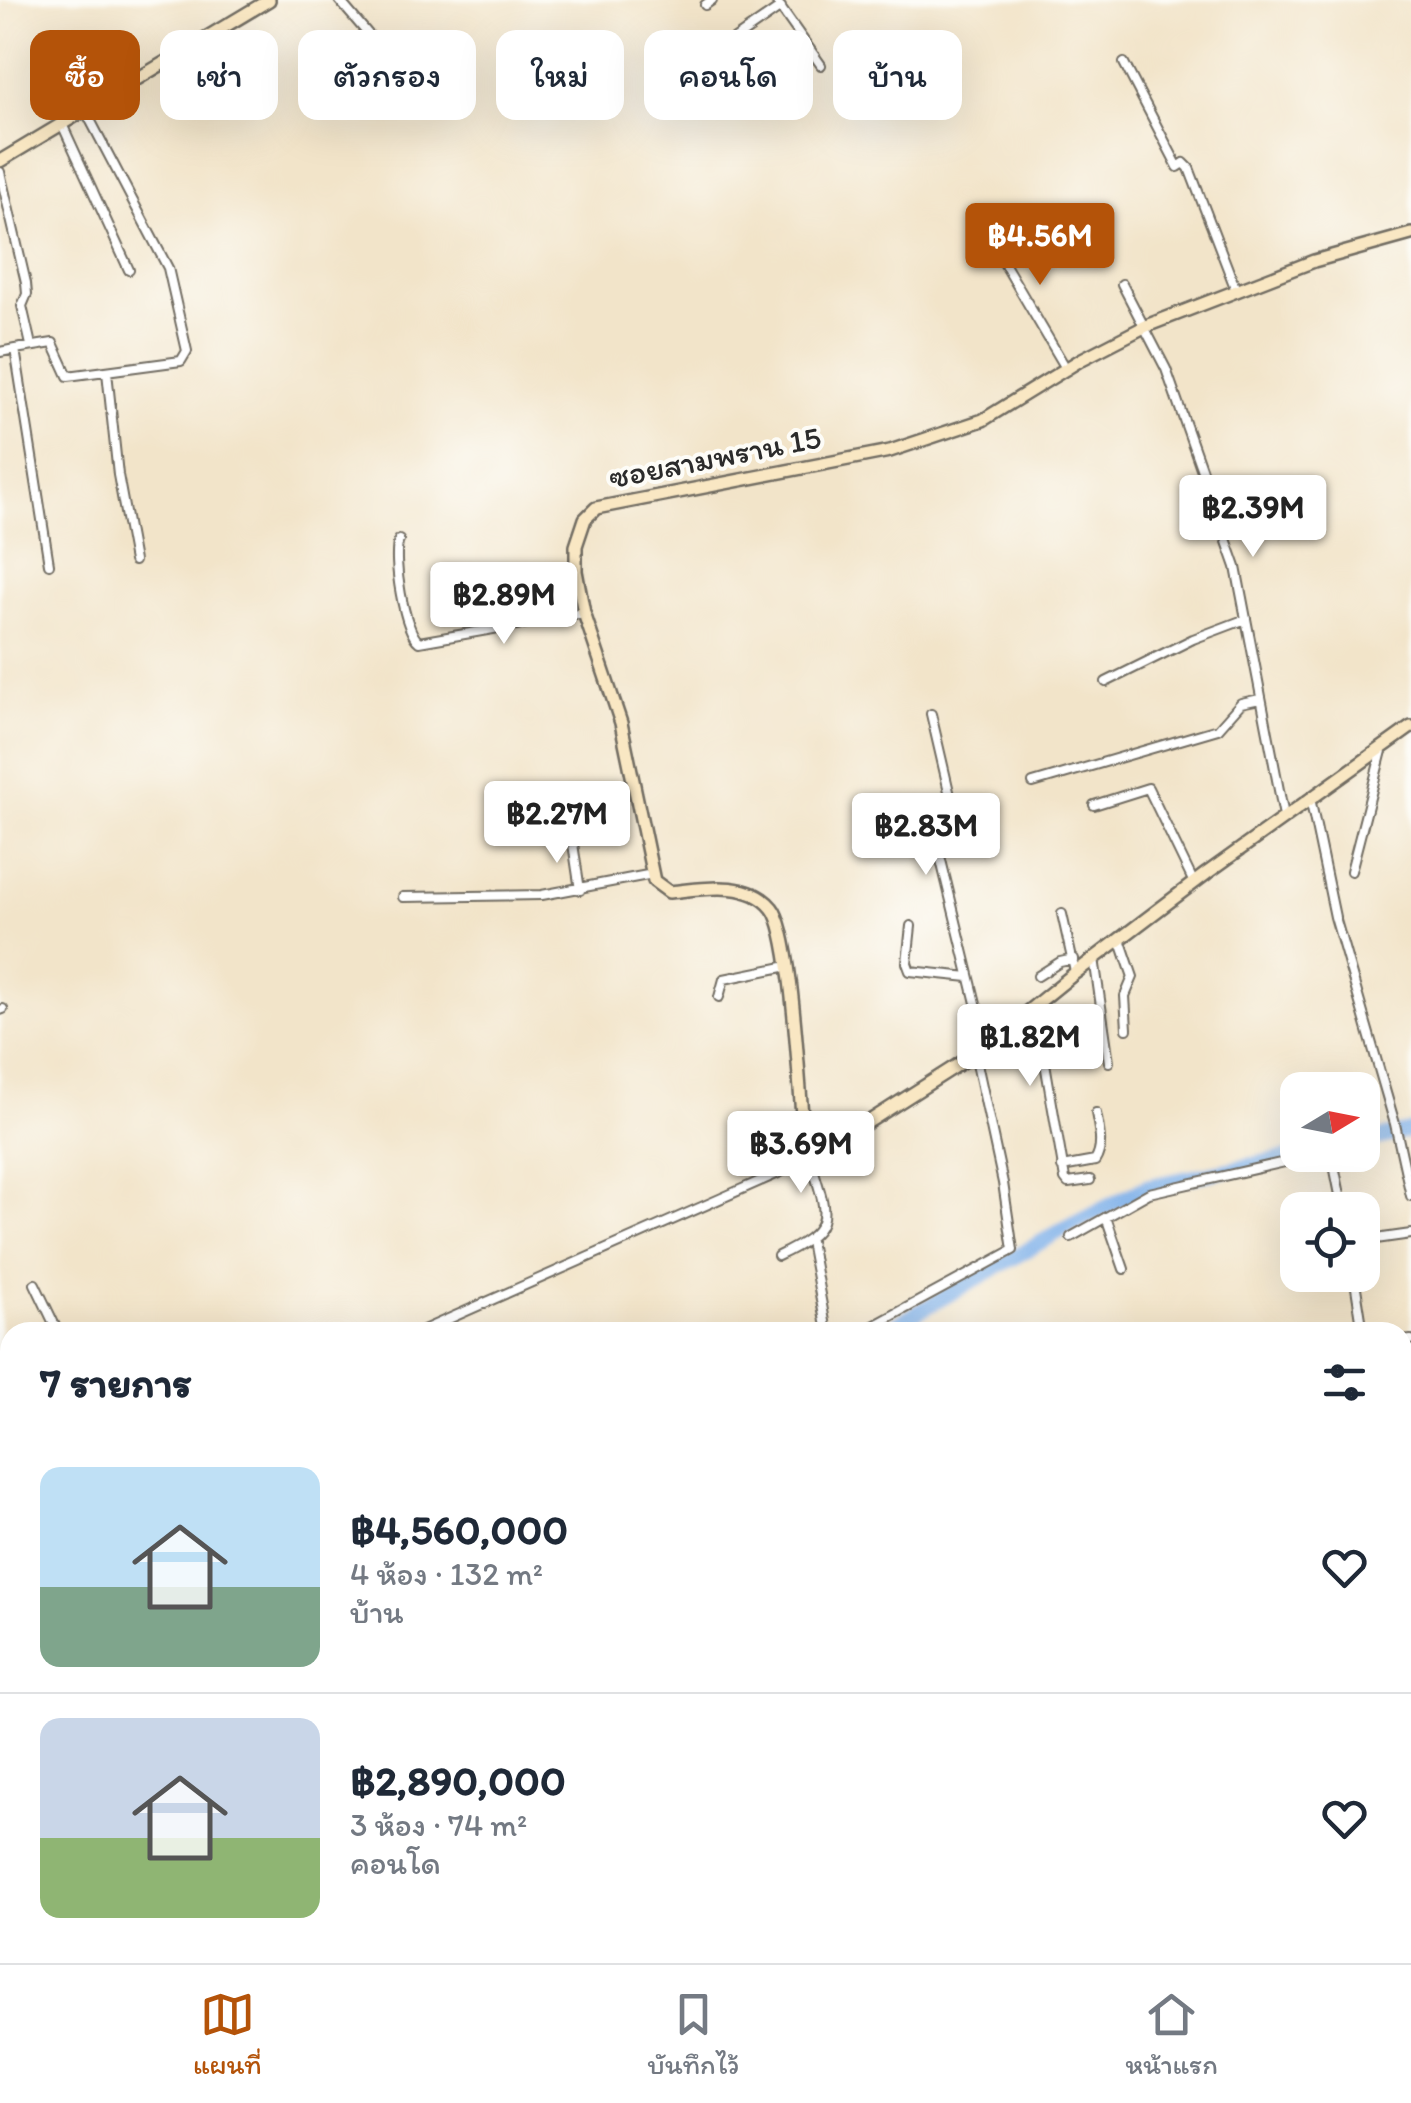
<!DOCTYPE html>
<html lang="th">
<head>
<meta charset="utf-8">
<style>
	:root { --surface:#fff; --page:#f2f2f3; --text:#1f2937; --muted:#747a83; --line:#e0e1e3; --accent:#b45309 }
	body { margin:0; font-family:Itim,"Playpen Sans Thai",sans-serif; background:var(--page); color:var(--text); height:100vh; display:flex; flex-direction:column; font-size:38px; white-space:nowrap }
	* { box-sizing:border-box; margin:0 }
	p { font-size:32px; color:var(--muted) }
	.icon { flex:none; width:55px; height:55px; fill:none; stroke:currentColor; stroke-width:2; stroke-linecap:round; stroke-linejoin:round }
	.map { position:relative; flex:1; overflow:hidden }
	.panel { position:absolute; left:0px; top:1322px; width:1412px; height:642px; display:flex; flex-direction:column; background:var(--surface); border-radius:30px 30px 0 0; box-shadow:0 10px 40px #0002 }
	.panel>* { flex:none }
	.top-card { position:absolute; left:30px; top:30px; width:1352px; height:90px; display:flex; gap:20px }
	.needle { width:65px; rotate:80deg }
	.fabs { position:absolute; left:1280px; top:1072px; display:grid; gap:20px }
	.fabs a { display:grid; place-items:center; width:100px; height:100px; border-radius:20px; background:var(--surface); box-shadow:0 10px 40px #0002; font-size:50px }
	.price { position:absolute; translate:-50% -85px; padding:0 22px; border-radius:10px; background:#fff; color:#222; font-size:32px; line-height:65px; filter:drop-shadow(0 2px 5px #0008) }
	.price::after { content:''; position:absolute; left:50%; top:60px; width:30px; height:22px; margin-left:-15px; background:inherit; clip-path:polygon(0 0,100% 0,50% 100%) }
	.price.current { background:var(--accent); color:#fff }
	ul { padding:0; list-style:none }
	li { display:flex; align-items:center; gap:30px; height:250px; padding:0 40px }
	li+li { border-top:2px solid var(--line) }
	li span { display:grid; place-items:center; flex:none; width:280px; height:200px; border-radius:20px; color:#555 }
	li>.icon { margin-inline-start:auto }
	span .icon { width:120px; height:120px; fill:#fffc; stroke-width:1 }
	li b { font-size:42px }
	h2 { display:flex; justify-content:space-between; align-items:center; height:120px; padding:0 40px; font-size:42px }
	.pill { padding:0 35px; border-radius:20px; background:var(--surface); box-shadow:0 10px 40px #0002; font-size:35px; line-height:90px }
	.pill.current { background:var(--accent); color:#fff }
	.tabs { display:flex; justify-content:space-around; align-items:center; height:140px; border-top:2px solid var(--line); background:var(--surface); font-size:28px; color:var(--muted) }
	.tabs a { display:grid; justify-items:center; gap:5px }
	.tabs .current { color:var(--accent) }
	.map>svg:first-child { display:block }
	.built { fill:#f7d0cc }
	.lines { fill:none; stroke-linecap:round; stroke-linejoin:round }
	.river { stroke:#7bafe9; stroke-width:15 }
	.street-casing { stroke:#716c62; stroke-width:12 }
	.secondary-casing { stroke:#716c62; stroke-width:16 }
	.street { stroke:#fff; stroke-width:8 }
	.secondary { stroke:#f9e7c3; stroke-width:11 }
	.labels { text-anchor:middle; stroke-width:8; stroke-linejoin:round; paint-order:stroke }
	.street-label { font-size:32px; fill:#2b2b2b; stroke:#fdfcf7 }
</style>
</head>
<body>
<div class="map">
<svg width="1411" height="1963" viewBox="0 0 1411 1963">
	<rect width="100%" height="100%" fill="#fdfcf7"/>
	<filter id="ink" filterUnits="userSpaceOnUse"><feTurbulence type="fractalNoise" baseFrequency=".01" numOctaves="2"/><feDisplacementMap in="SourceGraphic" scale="20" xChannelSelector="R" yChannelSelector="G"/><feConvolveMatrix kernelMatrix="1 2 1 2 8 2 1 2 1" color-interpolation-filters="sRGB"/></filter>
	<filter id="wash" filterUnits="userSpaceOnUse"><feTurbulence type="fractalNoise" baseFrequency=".0048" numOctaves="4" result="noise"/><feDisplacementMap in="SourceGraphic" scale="40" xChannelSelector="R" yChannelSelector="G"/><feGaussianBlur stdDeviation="2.25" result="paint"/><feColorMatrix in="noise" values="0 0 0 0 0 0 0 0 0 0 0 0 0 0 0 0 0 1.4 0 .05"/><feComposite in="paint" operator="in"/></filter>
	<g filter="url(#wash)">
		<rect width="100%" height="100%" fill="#f2e4c9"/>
		<path class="built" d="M780,1955H994L996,1963H784Z"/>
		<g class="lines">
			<path class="river" d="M1362,1142L1411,1131
				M883,1332L1071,1225L1148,1186L1299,1155
				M0,1858L10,1855"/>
		</g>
	</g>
	<g filter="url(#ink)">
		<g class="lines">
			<defs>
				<path id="street" d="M339,0L386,55
					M775,0L821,65
					M705,5L712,0
					M729,43L781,7
					M1124,63L1178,167L1184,163L1189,168L1236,290
					M762,77L807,45
					M62,124L129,270
					M0,172L26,283L27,294L22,306L31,345
					M981,224L1067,370
					M1122,284L1166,369L1236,567L1284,816
					M0,352L15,349
					M107,372L118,475L134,561
					M399,540C392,558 404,631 419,642L584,613
					M49,564L15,349L53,343L68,376L181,361L187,351L168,268L85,110
					M1106,682L1193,639L1246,619
					M931,714L951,800L928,807L986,1044
					M1033,783L1218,729L1241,703L1260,699
					M1310,798L1335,917L1395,1124L1411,1196
					M1094,805L1148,788L1194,883
					M572,837L580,890
					M1351,871L1383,747
					M403,897L542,895L653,874
					M1062,914L1075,972
					M911,926L907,963L910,971L969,977
					M1120,939L1133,977L1125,996L1127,1029
					M1094,958L1109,1062
					M1038,976L1060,962L1074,959
					M719,997L724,979L788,966
					M1035,1005L1065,1179L1068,1183L1090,1180
					M0,1010L3,1009
					M1332,1155L1343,1210
					M1062,1167L1095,1161C1104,1147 1099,1129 1096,1113
					M1106,1217L1124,1269
					M1071,1237L1149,1193L1316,1155
					M810,1241L827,1332
					M1362,1241L1411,1234
					M1354,1275L1363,1332
					M35,1284L58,1332
					M866,1330L1013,1250L1003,1183L975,1054
					M419,1332L810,1159C828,1217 837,1228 778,1256
					M1402,1341L1411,1340
					M3,1398L10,1401
					M1402,1412L1411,1411
					M0,1488L10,1485
					M1402,1488H1411
					M1402,1567H1411
					M1402,1659L1411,1657
					M0,1731L10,1726
					M0,1781L9,1800
					M1402,1781L1411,1804
					M62,1955L64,1963
					M224,1955L231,1963
					M645,1955L649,1963
					M715,1955L717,1963
					M1181,1955L1184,1963
					M1217,1955L1221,1963"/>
				<path id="secondary" d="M0,161L269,0
					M1411,234L1314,261L1146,326L1082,359L983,420L890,451L596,508L585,519L576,546V571L584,613L621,723L654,881L669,892C700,889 749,879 772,908C793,933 799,1096 804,1137L810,1159L975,1054L1075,973L1207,873L1411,727
					M1402,1812L1411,1808
					M1402,1840L1411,1837
					M1045,1963L1063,1955
					M1112,1963L1130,1955"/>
			</defs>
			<use href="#street" class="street-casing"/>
			<use href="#secondary" class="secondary-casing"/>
			<use href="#street" class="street"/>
			<use href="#secondary" class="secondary"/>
		</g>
	</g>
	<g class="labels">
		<g class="street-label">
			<text transform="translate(715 457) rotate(-11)" y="11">ซอยสามพราน 15</text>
		</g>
	</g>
</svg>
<div class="fabs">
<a><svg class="needle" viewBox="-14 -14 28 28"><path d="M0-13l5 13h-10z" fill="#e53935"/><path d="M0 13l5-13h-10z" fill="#747a83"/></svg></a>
<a><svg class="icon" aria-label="locate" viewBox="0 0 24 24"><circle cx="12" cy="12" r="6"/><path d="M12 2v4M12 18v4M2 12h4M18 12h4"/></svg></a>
</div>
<b class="price current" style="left:1040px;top:288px">฿4.56M</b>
<b class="price" style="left:1253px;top:560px">฿2.39M</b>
<b class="price" style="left:504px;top:647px">฿2.89M</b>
<b class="price" style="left:557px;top:866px">฿2.27M</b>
<b class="price" style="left:926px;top:878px">฿2.83M</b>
<b class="price" style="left:1030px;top:1089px">฿1.82M</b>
<b class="price" style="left:801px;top:1196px">฿3.69M</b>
<div class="top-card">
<a class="pill current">ซื้อ</a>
<a class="pill">เช่า</a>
<a class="pill">ตัวกรอง</a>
<a class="pill">ใหม่</a>
<a class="pill">คอนโด</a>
<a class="pill">บ้าน</a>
</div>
<section class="panel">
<h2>7 รายการ<svg class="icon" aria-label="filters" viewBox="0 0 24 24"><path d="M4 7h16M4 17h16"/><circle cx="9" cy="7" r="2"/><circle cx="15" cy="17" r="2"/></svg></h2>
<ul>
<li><span style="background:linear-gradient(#bfe0f5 60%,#7fa58c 0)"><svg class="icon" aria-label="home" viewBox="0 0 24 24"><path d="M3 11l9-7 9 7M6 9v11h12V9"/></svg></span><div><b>฿4,560,000</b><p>4 ห้อง · 132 m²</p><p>บ้าน</p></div><svg class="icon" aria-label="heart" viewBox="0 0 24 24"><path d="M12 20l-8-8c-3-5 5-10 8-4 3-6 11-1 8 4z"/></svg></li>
<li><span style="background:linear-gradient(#c9d6e8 60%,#8fb573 0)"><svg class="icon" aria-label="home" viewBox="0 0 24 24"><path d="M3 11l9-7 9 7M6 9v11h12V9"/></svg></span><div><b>฿2,890,000</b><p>3 ห้อง · 74 m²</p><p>คอนโด</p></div><svg class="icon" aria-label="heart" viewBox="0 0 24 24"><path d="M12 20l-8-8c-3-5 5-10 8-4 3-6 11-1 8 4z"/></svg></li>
</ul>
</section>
</div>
<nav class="tabs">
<a class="current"><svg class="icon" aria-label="map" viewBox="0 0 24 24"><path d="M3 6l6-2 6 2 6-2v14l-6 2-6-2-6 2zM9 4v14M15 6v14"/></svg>แผนที่</a>
<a><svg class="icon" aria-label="saved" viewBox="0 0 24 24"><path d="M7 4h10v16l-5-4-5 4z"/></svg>บันทึกไว้</a>
<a><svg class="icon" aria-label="home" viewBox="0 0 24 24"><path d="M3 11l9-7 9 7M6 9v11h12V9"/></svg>หน้าแรก</a>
</nav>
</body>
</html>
